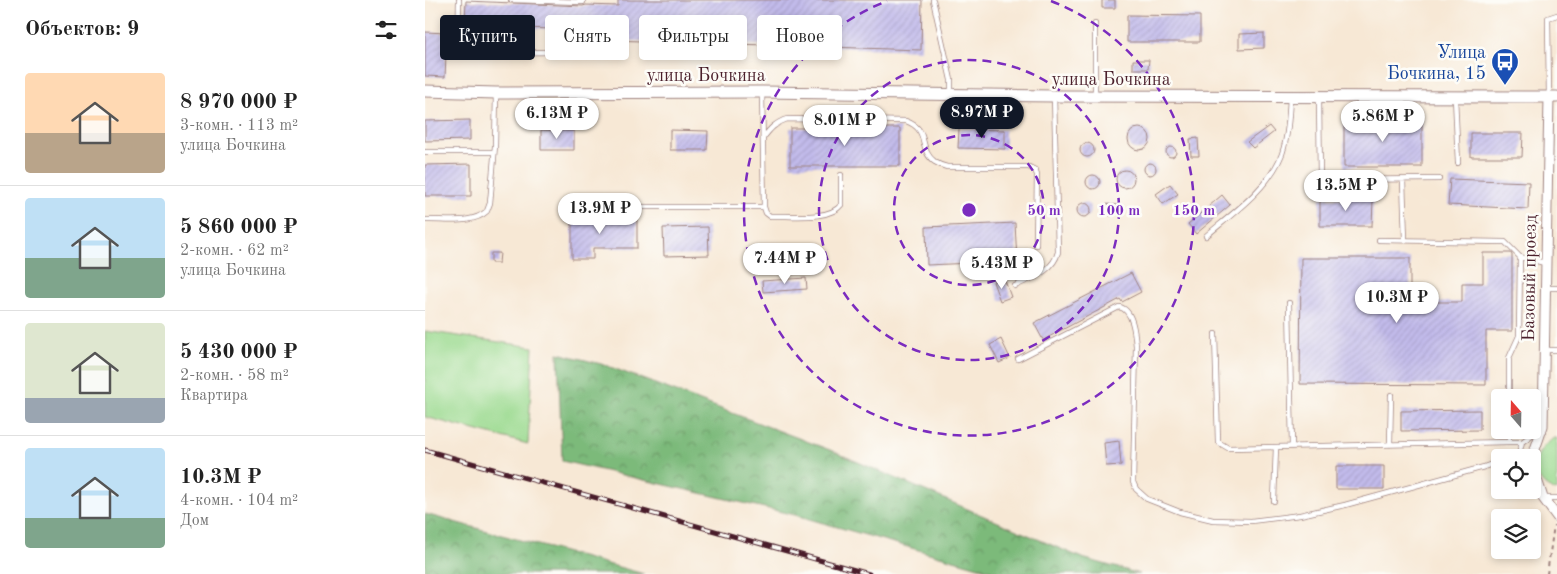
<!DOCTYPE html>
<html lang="ru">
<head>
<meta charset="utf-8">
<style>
	:root { --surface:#fff; --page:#f6f6f6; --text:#222; --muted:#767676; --line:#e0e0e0; --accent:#111827 }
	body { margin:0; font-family:"Old Standard TT",serif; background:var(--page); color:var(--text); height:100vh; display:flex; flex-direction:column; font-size:19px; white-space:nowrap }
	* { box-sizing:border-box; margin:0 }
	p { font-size:16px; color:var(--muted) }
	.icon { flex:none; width:28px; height:28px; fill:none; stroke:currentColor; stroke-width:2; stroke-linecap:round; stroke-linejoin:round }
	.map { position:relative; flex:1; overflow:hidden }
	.panel { display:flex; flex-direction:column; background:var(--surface); width:425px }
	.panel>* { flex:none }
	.banner { position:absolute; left:15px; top:15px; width:475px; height:45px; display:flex; gap:10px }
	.needle { width:32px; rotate:340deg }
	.controls { position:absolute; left:1066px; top:389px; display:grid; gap:10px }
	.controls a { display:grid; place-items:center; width:50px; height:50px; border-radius:5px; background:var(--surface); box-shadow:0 2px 8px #0003; font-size:25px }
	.price { position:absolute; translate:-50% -42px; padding:0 11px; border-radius:18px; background:#fff; color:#222; font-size:16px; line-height:32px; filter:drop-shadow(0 1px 2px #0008) }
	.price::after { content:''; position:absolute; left:50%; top:30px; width:15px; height:11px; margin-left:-8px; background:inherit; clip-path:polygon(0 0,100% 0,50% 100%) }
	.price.selected { background:var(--accent); color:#fff }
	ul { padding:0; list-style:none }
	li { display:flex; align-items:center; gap:15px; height:125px; padding:0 25px }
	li+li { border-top:1px solid var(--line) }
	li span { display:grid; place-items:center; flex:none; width:140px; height:100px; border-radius:5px; color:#555 }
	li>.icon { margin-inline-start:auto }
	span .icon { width:60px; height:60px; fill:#fffc; stroke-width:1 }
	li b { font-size:21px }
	h2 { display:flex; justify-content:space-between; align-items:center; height:60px; padding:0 25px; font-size:21px }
	.chip { padding:0 18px; border-radius:5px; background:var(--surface); box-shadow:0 2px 8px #0003; font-size:18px; line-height:45px }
	.chip.selected { background:var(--accent); color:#fff }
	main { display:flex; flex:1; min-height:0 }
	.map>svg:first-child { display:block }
	.grass { fill:#9bda90; stroke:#727c5e }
	.forest { fill:url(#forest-crowns); stroke:#636c52 }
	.building { fill:url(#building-hatch) }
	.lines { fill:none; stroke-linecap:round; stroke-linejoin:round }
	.service-casing { stroke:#a08480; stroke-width:6 }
	.minor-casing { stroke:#a08480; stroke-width:11 }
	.tertiary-casing { stroke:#a08480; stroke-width:13 }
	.path { stroke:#a08480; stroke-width:2; stroke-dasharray:4 4; stroke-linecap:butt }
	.service { stroke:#fff; stroke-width:4.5 }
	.minor { stroke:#fff; stroke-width:9 }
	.tertiary { stroke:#fff; stroke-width:11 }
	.rail-casing { stroke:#4a1f2b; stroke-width:5 }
	.rail { stroke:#fdfcf7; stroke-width:3; stroke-dasharray:9; stroke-linecap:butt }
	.ring { fill:none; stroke:#7b2cbf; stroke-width:2.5; stroke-dasharray:9 6 }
	.labels { text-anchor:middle; stroke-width:5; stroke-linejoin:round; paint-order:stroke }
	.transit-label { font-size:18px; fill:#164399; stroke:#fdfcf7; text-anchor:end }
	.street-label { font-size:18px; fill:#4a1f2b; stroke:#fdfcf7 }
	.centre { fill:#7b2cbf; stroke:#fdfcf7; stroke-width:2.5 }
	.ring-label { font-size:15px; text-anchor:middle; font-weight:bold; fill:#7b2cbf; stroke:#fdfcf7; stroke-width:5; stroke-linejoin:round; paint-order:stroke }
</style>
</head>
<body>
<main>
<section class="panel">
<h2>Объектов: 9<svg class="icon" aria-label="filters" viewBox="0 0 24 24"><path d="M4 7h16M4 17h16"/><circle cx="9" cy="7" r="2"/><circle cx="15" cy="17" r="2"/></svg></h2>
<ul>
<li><span style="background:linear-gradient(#ffd9b3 60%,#b9a48a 0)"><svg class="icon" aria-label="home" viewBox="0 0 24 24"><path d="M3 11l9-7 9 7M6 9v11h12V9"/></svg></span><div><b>8 970 000 ₽</b><p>3-комн. · 113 m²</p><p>улица Бочкина</p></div></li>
<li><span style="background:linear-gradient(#bfe0f5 60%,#7fa58c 0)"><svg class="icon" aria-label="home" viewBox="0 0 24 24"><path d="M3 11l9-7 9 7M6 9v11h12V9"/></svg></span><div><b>5 860 000 ₽</b><p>2-комн. · 62 m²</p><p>улица Бочкина</p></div></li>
<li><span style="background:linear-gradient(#dfe7d0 75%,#9aa5b1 0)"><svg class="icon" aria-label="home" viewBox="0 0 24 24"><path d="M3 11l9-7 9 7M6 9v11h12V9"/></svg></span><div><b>5 430 000 ₽</b><p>2-комн. · 58 m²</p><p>Квартира</p></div></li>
<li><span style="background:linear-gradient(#bfe0f5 70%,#7fa58c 0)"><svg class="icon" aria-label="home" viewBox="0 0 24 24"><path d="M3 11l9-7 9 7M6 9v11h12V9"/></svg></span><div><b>10.3M ₽</b><p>4-комн. · 104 m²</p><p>Дом</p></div></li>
</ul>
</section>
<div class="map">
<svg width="1132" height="574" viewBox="0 0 1132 574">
	<defs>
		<pattern id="forest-crowns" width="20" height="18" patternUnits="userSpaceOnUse" patternTransform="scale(1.25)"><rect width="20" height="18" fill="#7cba7a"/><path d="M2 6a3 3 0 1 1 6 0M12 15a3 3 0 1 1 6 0" fill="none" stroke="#689764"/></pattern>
		<pattern id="building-hatch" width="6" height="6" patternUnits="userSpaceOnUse" patternTransform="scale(1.25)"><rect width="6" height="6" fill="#c2bbeb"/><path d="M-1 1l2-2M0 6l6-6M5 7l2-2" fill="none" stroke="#a8a0ca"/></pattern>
	</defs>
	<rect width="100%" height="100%" fill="#fdfcf7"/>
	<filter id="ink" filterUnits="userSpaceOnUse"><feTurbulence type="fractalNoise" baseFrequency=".02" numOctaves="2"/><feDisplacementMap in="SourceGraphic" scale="10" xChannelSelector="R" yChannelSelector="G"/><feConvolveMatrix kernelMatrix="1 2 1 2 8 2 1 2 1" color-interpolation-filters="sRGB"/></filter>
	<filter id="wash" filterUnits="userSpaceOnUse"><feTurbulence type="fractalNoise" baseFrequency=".0096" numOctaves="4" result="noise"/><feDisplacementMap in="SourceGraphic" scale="20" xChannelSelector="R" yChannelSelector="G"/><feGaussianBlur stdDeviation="1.12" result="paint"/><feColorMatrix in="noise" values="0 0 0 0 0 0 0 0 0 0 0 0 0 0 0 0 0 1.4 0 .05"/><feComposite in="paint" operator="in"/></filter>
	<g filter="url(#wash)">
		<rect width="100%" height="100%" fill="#f7e8d5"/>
		<path class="grass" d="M0,331L108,347L103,444L0,417Z
			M1130,438H1132V491C1103,482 1105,451 1130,438Z"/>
		<path class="forest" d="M133,353L180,365L405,450L657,558L715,574H578L370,515L137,461Z
			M0,514L219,574H0Z"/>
		<g id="blocks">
			<path class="building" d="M193,0H497L496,50L185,40L186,31L40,26L41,1L158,6L161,5L193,6Z
				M677,0H690V8H677Z
				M702,15L775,16V42H702Z
				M0,32L22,33L20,77L0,76Z
				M839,33V48L814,49V34Z
				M708,60H724L723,69H708Z
				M997,118V167H919V119Z
				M45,120V140L0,141V121Z
				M844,126L849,132L828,148L822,142Z
				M703 139a11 11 0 1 1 22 0a11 11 0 1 1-22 0Z
				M365,128H475V166H365Z
				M534,129L580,130V149L533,148Z
				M116,130L149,131V150H116Z
				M245,130L283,131L282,150H245Z
				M1046,133H1098L1097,157H1046Z
				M773,138L774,156H766L765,139Z
				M655 150a7 7 0 1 1 14 0a7 7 0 1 1-14 0Z
				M741 152a5 5 0 1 1 10 0a5 5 0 1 1-10 0Z
				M719 169a6 6 0 1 1 12 0a6 6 0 1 1-12 0Z
				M46,164V196H0V165Z
				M691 179a9 9 0 1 1 18 0a9 9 0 1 1-18 0Z
				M661 182a7 7 0 1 1 14 0a7 7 0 1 1-14 0Z
				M1025,179L1104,182L1103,209L1023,205Z
				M745,184L753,194L738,204L731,194Z
				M797,195L805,205L771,234L763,224Z
				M895,198L948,199L947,226H895Z
				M652 210a7 7 0 1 1 14 0a7 7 0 1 1-14 0Z
				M680,204L692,205V213L687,216L681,215L678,210Z
				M147,212H169V221L212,220V248H168V259H147Z
				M590,223L592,261L502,265L501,227Z
				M283,227L284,255L239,256L238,228Z
				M66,253H75L74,263H66Z
				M1058,253H1086L1087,255V331H1061V385L875,384L876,258H985V302H1037V283H1058Z
				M706,273L716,292L697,302L695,299L618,340L609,323Z
				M381,278L382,289L338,292L337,281Z
				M579,278L586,297L575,301L568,282Z
				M576,339L585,358L574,363L565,345Z
				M1055,410V430L976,431V411Z
				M694,441L696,465L681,466L679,443Z
				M911,466H959V489H911Z"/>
		</g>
	</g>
	<g filter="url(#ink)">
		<use href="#blocks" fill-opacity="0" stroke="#a08480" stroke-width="1"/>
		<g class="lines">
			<defs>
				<path id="service" d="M34,0L33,53L138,52
					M86,0L158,2V0
					M508,0L526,80V93
					M337,93L339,207L341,213L345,216C364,215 404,221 416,205V175
					M670,95V24
					M1030,97L1033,163
					M1124,97L1123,18L1132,15
					M894,98L895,180L1014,179
					M338,138C345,129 350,123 362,119L481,121C506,130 492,149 510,162C513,164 518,166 522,167H604L610,170L612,175L611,245
					M0,152H69
					M978,180L980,240
					M176,207H339
					M0,220C19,219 47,225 62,211L65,203L70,146L71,93
					M781,236C807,214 844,188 857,154C863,136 864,116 865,97
					M954,240L1080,242L1095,257
					M590,286C606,278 628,272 633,252L629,96
					M1121,288H1132
					M864,303L867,447
					M790,334L793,442L803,448L1084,442
					M1119,350H1132
					M593,359L694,307C708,309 710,334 711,346L708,482L711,489L722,499L755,512L788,520L826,521L875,515L920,505L1059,467L1075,461
					M1084,398V358L1094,336L1095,257L1120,263
					M1084,430V442H1097
					M965,445L966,395
					M1084,458L1094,454L1097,442L1115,429
					M1118,498H1132
					M849,501L851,447"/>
				<path id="minor" d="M1107,458L1118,426L1124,97
					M1108,467L1118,498L1132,517"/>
				<path id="tertiary" d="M0,91L71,93L337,92L629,96L1132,97"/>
			</defs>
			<use href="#service" class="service-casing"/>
			<use href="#minor" class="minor-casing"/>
			<use href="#tertiary" class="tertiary-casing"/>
			<path class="path" d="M1122,574L1129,525"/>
			<use href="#service" class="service"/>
			<use href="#minor" class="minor"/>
			<use href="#tertiary" class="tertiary"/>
			<defs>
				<path id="rail" d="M0,450L444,574"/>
			</defs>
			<use href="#rail" class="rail-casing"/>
			<use href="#rail" class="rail"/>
		</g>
	</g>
	<g class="ring">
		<circle cx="544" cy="210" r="75"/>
		<circle cx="544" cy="210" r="150"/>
		<path d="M626 1A225 225 0 1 1 462 1"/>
	</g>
	<defs>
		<symbol id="bus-pin" viewBox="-11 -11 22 30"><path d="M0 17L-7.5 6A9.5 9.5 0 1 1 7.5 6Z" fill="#1a4fb4" stroke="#fdfcf7"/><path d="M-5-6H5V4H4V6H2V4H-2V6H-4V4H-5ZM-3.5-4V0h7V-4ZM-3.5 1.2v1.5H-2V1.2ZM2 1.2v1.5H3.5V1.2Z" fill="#fff"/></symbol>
	</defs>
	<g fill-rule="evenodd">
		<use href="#bus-pin" x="1064" y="46" width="32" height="43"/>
	</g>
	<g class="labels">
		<g class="transit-label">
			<text x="1061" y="58">Улица<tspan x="1061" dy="21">Бочкина, 15</tspan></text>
		</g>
		<g class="street-label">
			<text x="281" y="81">улица Бочкина</text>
			<text x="686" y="85">улица Бочкина</text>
			<text transform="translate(1104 278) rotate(-89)" y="6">Базовый проезд</text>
		</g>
	</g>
	<circle cx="544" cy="210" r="8" class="centre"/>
	<g class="ring-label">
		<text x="619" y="215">50 m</text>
		<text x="694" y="215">100 m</text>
		<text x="769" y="215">150 m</text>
	</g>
</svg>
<div class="controls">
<a><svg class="needle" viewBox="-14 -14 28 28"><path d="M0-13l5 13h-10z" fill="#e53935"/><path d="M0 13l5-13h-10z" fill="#767676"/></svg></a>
<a><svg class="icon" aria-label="locate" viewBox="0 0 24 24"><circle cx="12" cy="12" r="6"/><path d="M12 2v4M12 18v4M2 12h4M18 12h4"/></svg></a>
<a><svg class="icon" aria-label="layers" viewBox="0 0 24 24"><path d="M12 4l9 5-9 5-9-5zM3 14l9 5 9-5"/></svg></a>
</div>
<b class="price selected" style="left:557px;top:139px">8.97M ₽</b>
<b class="price" style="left:132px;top:140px">6.13M ₽</b>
<b class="price" style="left:958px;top:143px">5.86M ₽</b>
<b class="price" style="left:420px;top:147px">8.01M ₽</b>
<b class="price" style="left:921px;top:212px">13.5M ₽</b>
<b class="price" style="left:175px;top:235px">13.9M ₽</b>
<b class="price" style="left:360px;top:285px">7.44M ₽</b>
<b class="price" style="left:577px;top:290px">5.43M ₽</b>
<b class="price" style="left:972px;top:324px">10.3M ₽</b>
<div class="banner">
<a class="chip selected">Купить</a>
<a class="chip">Снять</a>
<a class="chip">Фильтры</a>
<a class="chip">Новое</a>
</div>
</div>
</main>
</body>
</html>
